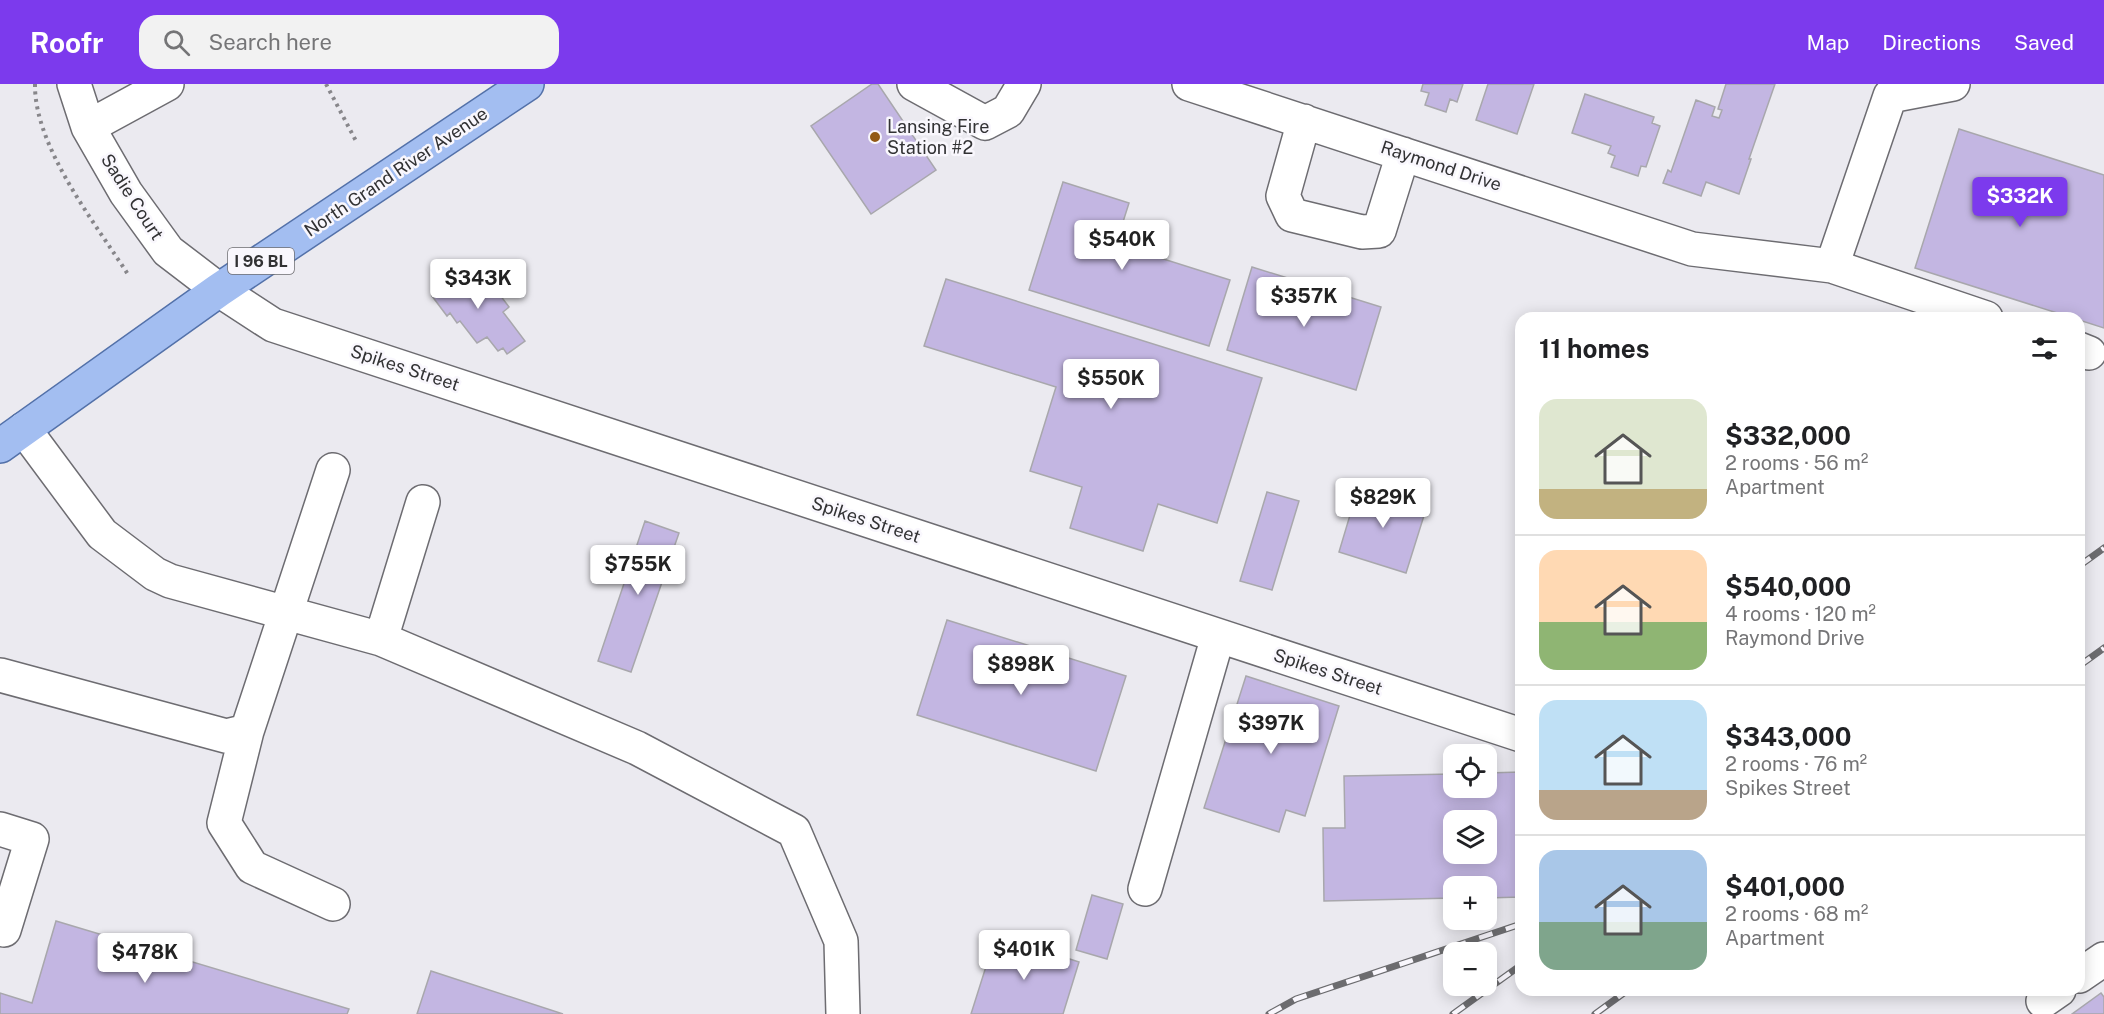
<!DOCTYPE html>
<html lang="en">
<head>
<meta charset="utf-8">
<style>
	:root { --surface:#fff; --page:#f2f2f2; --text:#202124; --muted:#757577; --line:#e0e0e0; --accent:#7c3aed }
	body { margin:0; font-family:"Public Sans",sans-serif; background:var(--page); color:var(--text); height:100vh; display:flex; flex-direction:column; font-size:22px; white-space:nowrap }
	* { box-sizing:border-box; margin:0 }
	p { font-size:20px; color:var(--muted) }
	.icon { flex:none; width:33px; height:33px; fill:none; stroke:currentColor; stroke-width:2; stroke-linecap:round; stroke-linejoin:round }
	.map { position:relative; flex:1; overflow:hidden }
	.sheet { position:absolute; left:1515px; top:228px; width:570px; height:684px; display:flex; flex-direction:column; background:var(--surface); border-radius:18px; box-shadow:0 3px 15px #0003 }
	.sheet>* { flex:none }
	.buttons { position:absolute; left:1443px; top:660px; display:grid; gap:12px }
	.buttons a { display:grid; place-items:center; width:54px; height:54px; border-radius:12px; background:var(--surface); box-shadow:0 3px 15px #0003; font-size:30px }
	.price { position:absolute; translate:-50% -51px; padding:0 14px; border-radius:6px; background:#fff; color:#222; font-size:20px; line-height:39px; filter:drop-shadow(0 2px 3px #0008) }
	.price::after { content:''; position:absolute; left:50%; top:36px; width:18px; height:14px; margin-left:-9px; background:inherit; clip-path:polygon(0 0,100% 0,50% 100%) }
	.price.on { background:var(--accent); color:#fff }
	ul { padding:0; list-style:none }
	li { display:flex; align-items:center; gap:18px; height:150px; padding:0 24px }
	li+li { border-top:2px solid var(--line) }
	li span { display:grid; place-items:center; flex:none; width:168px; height:120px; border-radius:18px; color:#555 }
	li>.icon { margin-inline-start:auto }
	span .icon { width:72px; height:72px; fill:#fffc; stroke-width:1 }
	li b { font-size:26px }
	h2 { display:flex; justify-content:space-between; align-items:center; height:72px; padding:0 24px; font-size:26px }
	header { display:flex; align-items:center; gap:36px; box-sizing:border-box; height:84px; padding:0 30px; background:var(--accent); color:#fff }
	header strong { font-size:28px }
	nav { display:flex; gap:33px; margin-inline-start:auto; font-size:21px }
	.search { width:420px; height:54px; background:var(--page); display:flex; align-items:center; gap:15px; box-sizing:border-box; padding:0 21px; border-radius:18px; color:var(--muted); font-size:22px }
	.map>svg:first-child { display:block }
	.building { fill:#c3b6e2; stroke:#a8a7ac; stroke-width:1.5; fill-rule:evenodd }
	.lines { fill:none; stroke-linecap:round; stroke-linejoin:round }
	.minor-casing { stroke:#6d6c71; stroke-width:36 }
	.major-casing { stroke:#5371a9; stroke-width:36 }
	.path { stroke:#87868a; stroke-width:4; stroke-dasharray:3 4.5; stroke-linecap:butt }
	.minor { stroke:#fff; stroke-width:33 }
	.major { stroke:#a3bef1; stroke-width:33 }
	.rail-casing { stroke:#6c6c6f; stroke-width:7 }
	.rail { stroke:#f9f7fd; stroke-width:4.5; stroke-dasharray:14; stroke-linecap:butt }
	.poi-dot { fill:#925915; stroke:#f9f7fd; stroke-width:2 }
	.labels { text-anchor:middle; stroke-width:5; stroke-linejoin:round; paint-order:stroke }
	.shield { fill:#f9f7fd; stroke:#6e6d70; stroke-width:1.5 }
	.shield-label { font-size:16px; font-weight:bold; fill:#323234 }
	.poi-label { font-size:18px; fill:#323234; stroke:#f9f7fd; text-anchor:start }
	.street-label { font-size:18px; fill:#323234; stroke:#f9f7fd }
</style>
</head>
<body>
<header>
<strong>Roofr</strong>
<div class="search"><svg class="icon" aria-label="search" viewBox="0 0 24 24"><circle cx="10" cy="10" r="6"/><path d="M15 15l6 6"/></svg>Search here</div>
<nav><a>Map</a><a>Directions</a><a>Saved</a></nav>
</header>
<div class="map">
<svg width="2104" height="930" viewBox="0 0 2104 930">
	<rect width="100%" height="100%" fill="#ebeaf0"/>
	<path class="building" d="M872,0H878L936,86L871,130L811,42Z
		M1423,0H1463L1457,18L1450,15L1446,28L1425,21L1429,9L1421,7Z
		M1488,0H1534L1517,50L1476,36Z
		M1726,0H1775L1749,75H1751L1739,110L1706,98L1701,112L1663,99L1668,86L1671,88L1696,16L1715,23L1712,32L1719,34L1722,26L1718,25Z
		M1585,10L1654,33L1652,39L1660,42L1646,83L1641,82L1638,92L1611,83L1615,72L1608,69L1611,62L1572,49Z
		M1959,45L2104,91V244L2079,236V234H2073L1915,184Z
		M1063,98L1129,119L1116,160L1230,196L1209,262L1029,206Z
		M471,183L492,211L497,207L509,223L503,228L525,257L507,270L503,264L498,267L487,253L477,259L460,237L457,239L450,229L447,232L432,212L440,205L439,203L460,187L461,189Z
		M1252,183L1381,223L1356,306L1227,266Z
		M946,195L1262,294L1217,439L1158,420L1143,467L1070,444L1082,403L1030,387L1056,303L924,262Z
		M1359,401L1427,422L1406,489L1339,468Z
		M1267,408L1299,417L1272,506L1240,497Z
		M645,437L679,449L631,588L598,577Z
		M947,536L1126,592L1096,687L917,631Z
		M1246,592L1339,622L1305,732L1286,726L1279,748L1204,724Z
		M1521,688V813L1486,814V802H1454V814L1324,817L1323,744H1345L1344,692L1454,690V704H1486V689ZM1454,736H1486V770H1454Z
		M1092,811L1123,820L1107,875L1076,866Z
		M56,837L349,925L347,930H0V909L32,919Z
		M996,851L1079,878L1063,930H971Z
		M431,887L563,930H417Z
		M2101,909L2104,913V930H2072Z"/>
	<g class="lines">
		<defs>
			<path id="minor" d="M74,0L88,43L126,109L168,167L219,206L273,241L1521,651
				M914,0L985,39L1008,27L1024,0
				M1189,0L1692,165L1832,182L1890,12L1953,0
				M1304,37L1283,112L1292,131L1362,148L1379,147L1403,70
				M88,43L167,0
				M1832,182L1986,234
				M2079,265L2089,269
				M24,345L102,450L155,490L170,497L381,555L637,664L794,747L841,857L843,930
				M381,555L423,418
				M0,591L226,652L247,647L333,386
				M247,647L224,739L252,783L333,820
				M0,745L32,755L4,846L0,845
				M1145,805L1218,552
				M2079,892L2104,875
				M2043,917L2059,906"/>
			<path id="major" d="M0,362L219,206L527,0"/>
		</defs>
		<use href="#minor" class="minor-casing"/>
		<use href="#major" class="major-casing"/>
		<path class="path" d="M35,0C34,63 96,140 129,192
			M326,0L356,57"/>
		<use href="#minor" class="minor"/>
		<use href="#major" class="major"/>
		<defs>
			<path id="rail" d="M2079,482L2104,464
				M2079,582L2104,564
				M1269,930L1296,915L1521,840
				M1453,930L1521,881
				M1595,930L1628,906"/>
		</defs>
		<use href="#rail" class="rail-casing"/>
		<use href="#rail" class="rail"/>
	</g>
	<circle class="poi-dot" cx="875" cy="53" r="6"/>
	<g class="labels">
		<rect class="shield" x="228" y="164" width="66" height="26" rx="4.5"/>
		<g class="shield-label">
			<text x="261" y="183">I 96 BL</text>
		</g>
		<g class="poi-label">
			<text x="887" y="49">Lansing Fire<tspan x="887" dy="21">Station #2</tspan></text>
		</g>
		<g class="street-label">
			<text transform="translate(1441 82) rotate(18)" y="6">Raymond Drive</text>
			<text transform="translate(396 88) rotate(-34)" y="6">North Grand River Avenue</text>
			<text transform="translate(132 113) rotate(57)" y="6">Sadie Court</text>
			<text transform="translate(405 284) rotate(18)" y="6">Spikes Street</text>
			<text transform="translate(866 436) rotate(18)" y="6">Spikes Street</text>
			<text transform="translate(1328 588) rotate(18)" y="6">Spikes Street</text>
		</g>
	</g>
</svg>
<div class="buttons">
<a><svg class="icon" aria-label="locate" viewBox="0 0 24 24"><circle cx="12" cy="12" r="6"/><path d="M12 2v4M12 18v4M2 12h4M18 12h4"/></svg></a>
<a><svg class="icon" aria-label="layers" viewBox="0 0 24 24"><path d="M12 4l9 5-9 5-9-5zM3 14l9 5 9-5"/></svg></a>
<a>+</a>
<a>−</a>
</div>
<b class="price on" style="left:2020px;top:144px">$332K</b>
<b class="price" style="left:1122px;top:187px">$540K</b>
<b class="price" style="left:478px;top:226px">$343K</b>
<b class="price" style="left:1304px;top:244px">$357K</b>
<b class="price" style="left:1111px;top:326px">$550K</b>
<b class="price" style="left:1383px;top:445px">$829K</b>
<b class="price" style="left:638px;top:512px">$755K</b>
<b class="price" style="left:1021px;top:612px">$898K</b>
<b class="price" style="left:1271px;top:671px">$397K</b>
<b class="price" style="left:1024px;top:897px">$401K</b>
<b class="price" style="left:145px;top:900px">$478K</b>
<section class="sheet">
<h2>11 homes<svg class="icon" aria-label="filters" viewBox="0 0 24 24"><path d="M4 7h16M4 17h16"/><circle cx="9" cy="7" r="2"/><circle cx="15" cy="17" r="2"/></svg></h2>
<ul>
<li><span style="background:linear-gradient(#dfe7d0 75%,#c2b280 0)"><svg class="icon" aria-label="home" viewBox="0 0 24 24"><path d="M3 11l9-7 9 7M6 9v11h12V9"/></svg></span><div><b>$332,000</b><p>2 rooms · 56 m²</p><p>Apartment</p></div></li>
<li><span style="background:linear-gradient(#ffd9b3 60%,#8fb573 0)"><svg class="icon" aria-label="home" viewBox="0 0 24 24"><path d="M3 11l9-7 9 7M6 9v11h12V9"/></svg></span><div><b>$540,000</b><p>4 rooms · 120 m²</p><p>Raymond Drive</p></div></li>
<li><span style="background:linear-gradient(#bfe0f5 75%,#b9a48a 0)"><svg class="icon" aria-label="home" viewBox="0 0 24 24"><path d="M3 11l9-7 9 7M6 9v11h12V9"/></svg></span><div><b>$343,000</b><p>2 rooms · 76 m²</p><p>Spikes Street</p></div></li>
<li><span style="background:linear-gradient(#a9c7e8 60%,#7fa58c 0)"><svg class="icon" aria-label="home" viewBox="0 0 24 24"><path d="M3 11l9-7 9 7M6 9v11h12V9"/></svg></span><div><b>$401,000</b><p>2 rooms · 68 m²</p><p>Apartment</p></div></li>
</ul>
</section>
</div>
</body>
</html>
